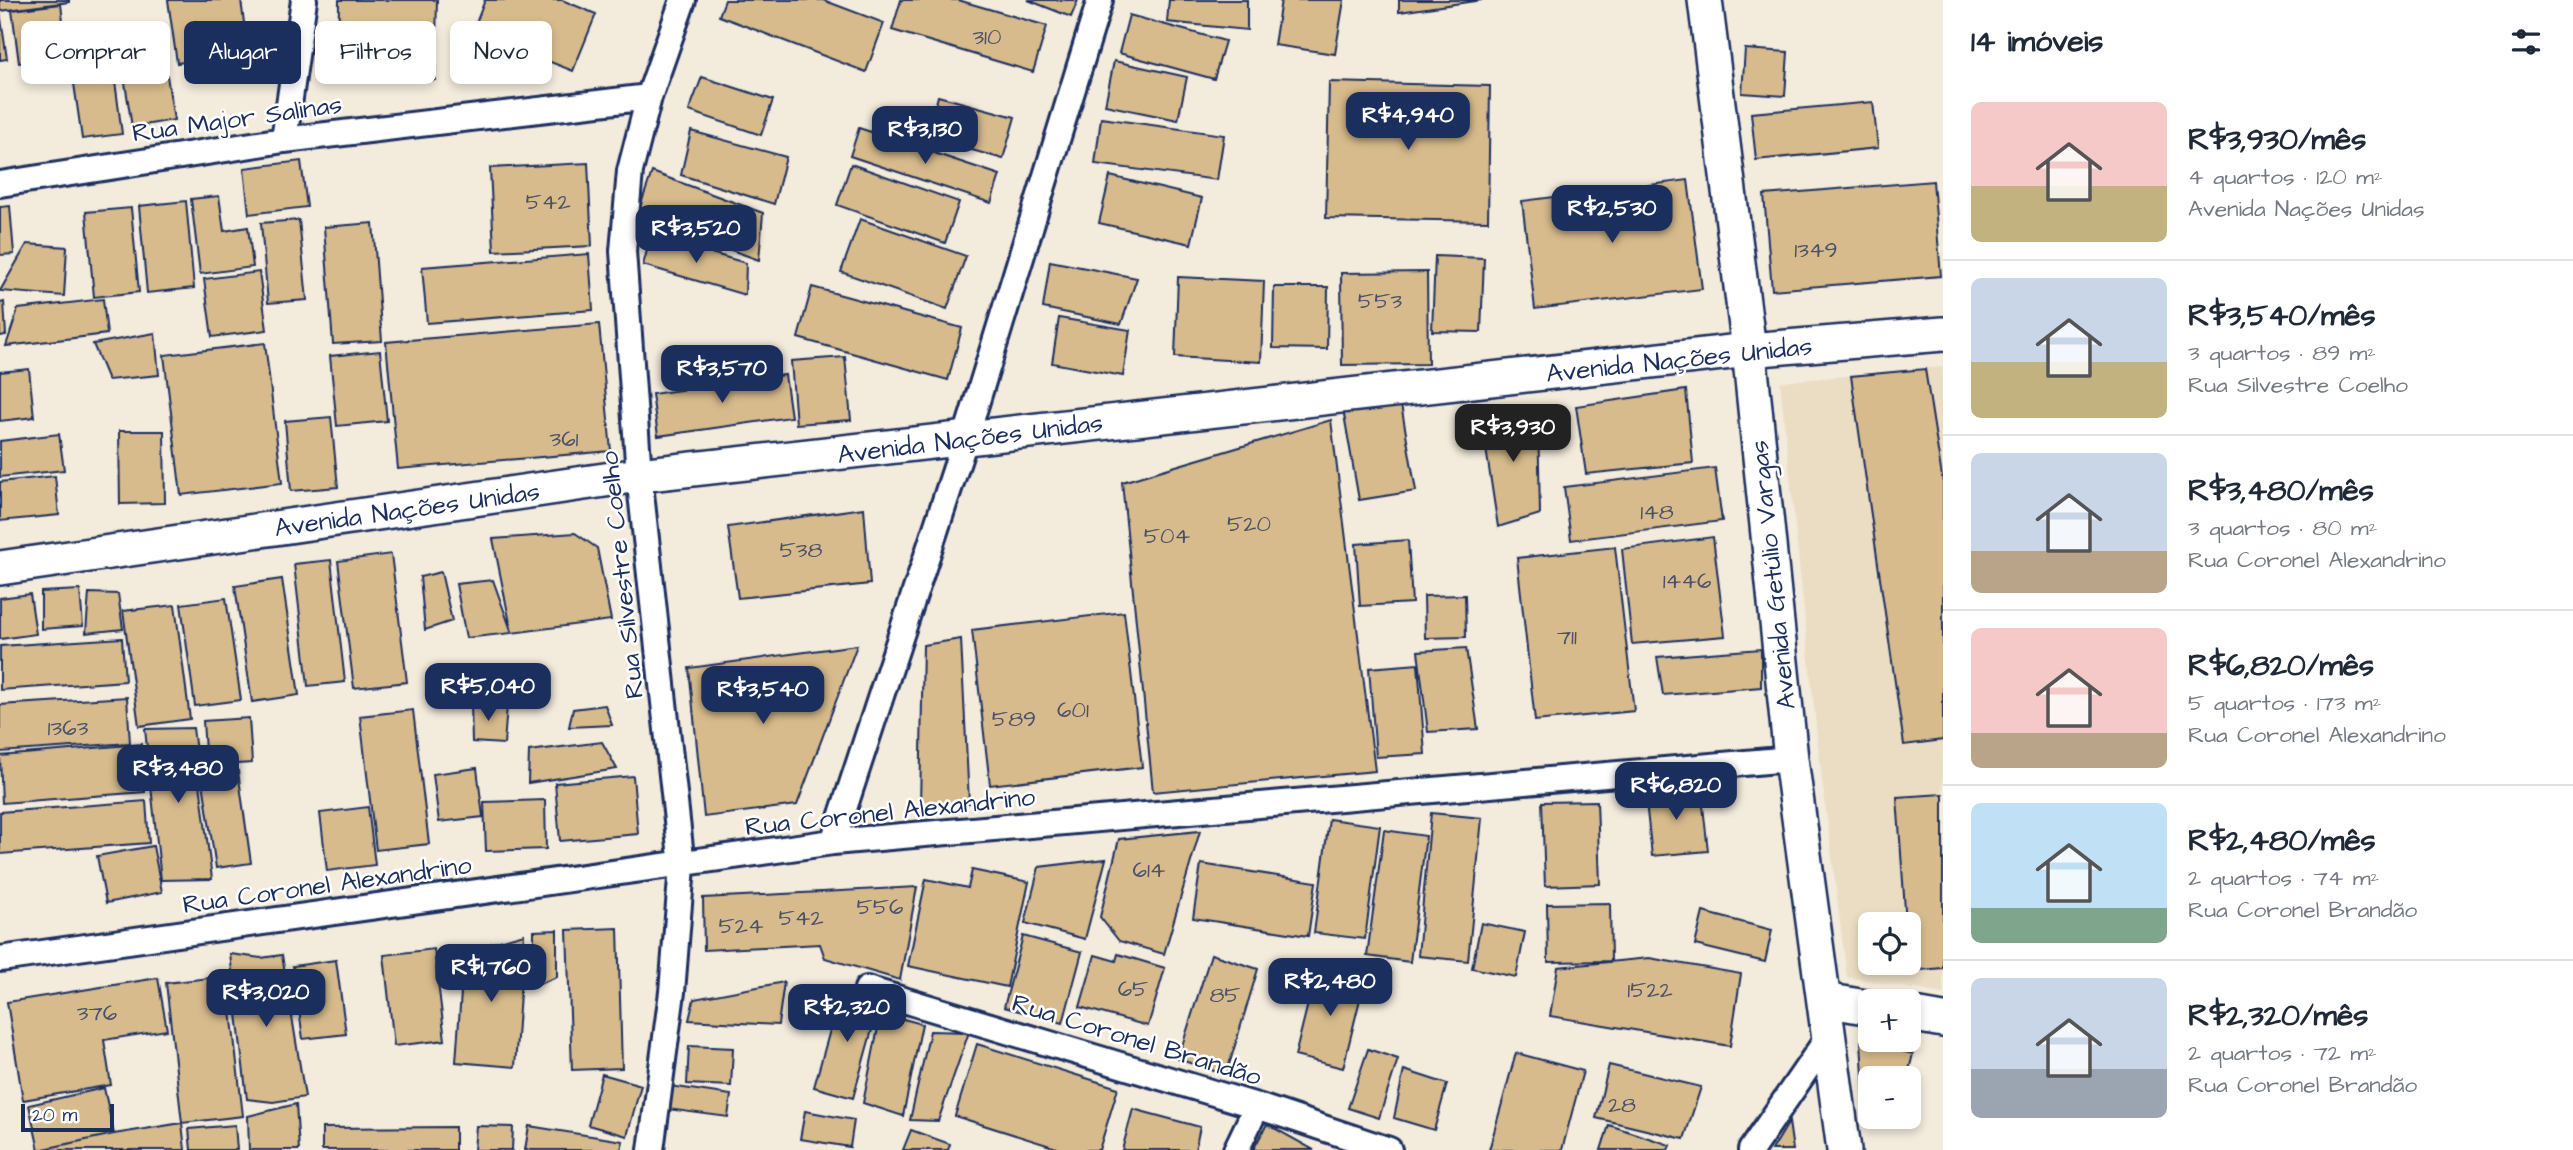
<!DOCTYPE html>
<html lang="pt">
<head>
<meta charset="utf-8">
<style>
	:root { --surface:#fff; --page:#f6f6f7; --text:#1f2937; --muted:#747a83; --line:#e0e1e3; --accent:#1b2f5e }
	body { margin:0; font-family:"Architects Daughter",sans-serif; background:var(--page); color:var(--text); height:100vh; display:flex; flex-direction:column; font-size:26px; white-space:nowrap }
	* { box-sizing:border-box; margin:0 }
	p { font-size:23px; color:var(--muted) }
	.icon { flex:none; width:38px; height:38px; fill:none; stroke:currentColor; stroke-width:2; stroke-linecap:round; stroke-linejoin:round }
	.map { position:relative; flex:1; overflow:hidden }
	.sheet { display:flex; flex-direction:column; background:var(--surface); width:630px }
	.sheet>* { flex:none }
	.banner { position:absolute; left:21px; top:21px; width:665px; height:63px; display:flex; gap:14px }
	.controls { position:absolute; left:1858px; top:912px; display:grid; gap:14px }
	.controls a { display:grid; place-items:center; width:63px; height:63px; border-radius:10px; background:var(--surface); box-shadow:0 4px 10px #0003; font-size:35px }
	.scale { position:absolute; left:21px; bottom:18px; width:93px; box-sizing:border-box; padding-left:7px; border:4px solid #1b2f5e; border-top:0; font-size:19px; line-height:24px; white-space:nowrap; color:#1b2f5e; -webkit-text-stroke:5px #fff; paint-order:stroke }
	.price { position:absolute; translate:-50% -60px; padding:0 16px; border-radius:14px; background:var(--accent); color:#fff; font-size:23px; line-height:46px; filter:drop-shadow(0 2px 4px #0008) }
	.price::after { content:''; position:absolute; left:50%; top:42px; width:21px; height:16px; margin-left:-10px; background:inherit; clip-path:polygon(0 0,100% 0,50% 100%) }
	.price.current { background:#222; color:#fff }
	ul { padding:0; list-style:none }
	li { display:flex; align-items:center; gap:21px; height:175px; padding:0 28px }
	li+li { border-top:2px solid var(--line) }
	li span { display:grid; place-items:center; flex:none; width:196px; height:140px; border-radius:10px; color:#555 }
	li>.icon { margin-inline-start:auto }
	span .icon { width:84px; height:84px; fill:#fffc; stroke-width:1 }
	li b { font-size:30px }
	h2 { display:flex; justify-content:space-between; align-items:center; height:84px; padding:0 28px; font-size:30px }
	.tag { padding:0 24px; border-radius:10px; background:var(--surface); box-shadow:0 4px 10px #0003; font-size:24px; line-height:63px }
	.tag.current { background:var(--accent); color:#fff }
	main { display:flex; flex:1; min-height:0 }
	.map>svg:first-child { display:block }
	.built { fill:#ebddc4; fill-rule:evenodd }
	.building { fill:#d7bb8c; stroke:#1b2f5e; stroke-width:2 }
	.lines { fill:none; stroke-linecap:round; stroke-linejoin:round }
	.street-casing { stroke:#1b2f5e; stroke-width:30 }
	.secondary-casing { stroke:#1b2f5e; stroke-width:38 }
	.street { stroke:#fff; stroke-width:24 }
	.secondary { stroke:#fff; stroke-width:33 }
	.labels { text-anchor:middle; stroke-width:5; stroke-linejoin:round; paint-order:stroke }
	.number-label { font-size:23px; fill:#4a526a }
	.street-label { font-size:26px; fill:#1b2f5e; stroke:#fff }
</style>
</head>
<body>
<main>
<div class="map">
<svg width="1943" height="1150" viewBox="0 0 1943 1150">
	<rect width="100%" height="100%" fill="#f3ebdc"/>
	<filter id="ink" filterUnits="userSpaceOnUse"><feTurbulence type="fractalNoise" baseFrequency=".0143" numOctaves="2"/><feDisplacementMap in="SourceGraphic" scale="14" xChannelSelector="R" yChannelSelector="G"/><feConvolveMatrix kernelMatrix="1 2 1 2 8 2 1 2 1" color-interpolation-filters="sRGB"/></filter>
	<g filter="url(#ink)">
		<path class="built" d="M1943,367V994L1847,977L1819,755L1780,382ZM1871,924H1909V962H1871Z"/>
		<path class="building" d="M0,0H69V2L0,11Z
			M168,0H241L248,53L177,63Z
			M339,0H437L435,80L338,78Z
			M485,0H562L596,14L573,71L473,31Z
			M725,0H823L884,23L866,72L719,16Z
			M901,0H958L1047,26L1033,72L892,30Z
			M1028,0H1078L1071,17Z
			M1169,0H1247V30L1167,22Z
			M1281,0H1344L1335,54L1274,45Z
			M1399,0H1482L1399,12Z
			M61,4L67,57L19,63L12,10Z
			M0,12L7,59L0,60Z
			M1129,15L1225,41L1214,79L1119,53Z
			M162,44L174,120L132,127L120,51Z
			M1745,49L1788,52L1785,96L1742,93Z
			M111,51L122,134L82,139L70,56Z
			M1114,61L1187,77L1178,120L1105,105Z
			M702,77L773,100L761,135L689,111Z
			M1329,82L1490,86L1488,221L1326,218Z
			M938,96L1015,117L1003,159L927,137Z
			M1873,102L1878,148L1756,160L1751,113Z
			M1101,118L1224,135L1217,180L1095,164Z
			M859,128L1000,175L991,203L850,156Z
			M691,131L786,157L774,204L681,175Z
			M301,161L307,207L249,214L244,168Z
			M588,163L592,246L494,251L490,168Z
			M851,164L959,202L945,243L837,205Z
			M652,172L763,213L759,260L637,216Z
			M1110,176L1202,198L1191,244L1099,223Z
			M1688,180L1702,289L1535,309L1522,201Z
			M1933,181L1941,276L1772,290L1764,195Z
			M219,196L224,231L248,227L253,267L200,274L191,199Z
			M186,201L194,288L147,293L139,206Z
			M10,206L14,254L0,255V207Z
			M131,208L139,292L94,297L86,212Z
			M860,219L966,256L947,309L841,272Z
			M299,220L307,300L268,303L261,223Z
			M373,223L382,341L333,344L324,227Z
			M651,236L746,263L745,295L643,265Z
			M27,244L67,247L64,296L0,291Z
			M589,254L593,310L427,323L422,267Z
			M1435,256L1484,258L1481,332L1432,331Z
			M1050,261L1137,278L1121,324L1043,308Z
			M259,272L267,330L212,337L204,279Z
			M1427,272L1428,364L1342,365L1341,273Z
			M1178,277L1264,281L1261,362L1175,357Z
			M812,287L962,328L948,380L798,338Z
			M1274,287H1328L1327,349L1273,348Z
			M103,299L107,334L6,346L18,309Z
			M4,302L6,335L0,336V303Z
			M1059,318L1130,330L1123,376L1052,363Z
			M599,324L611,451L398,469L386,342Z
			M155,333L159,375L108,380L93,344Z
			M265,343L282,483L181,495L164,355Z
			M380,351L387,421L337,426L330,356Z
			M845,357L851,420L796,424L791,361Z
			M29,369L34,417L0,421V372Z
			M1925,369L1943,483V740L1904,745L1851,376Z
			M785,375L791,417L658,436L652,394Z
			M1686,390L1693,463L1586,474L1576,406Z
			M1400,399L1416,491L1359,500L1343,409Z
			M1480,409L1538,416L1540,514L1498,527Z
			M331,417L338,487L291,491L285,421Z
			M1331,420L1375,771L1153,792L1122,482Z
			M119,431H164L165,503L120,504Z
			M59,434L64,470L0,477V441Z
			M1715,468L1722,521L1571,540L1564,487Z
			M55,476L59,515L0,521V482Z
			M864,508L870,584L738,598L728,527Z
			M575,533L597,548L611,620L512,633L493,539Z
			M1713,537L1725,636L1632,644L1622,549Z
			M1408,540L1412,603L1360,606L1356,544Z
			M1615,547L1634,711L1535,721L1517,558Z
			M391,554L407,682L354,688L338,561Z
			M331,560L345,682L308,686L294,564Z
			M441,572L452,621L425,630L420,577Z
			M282,579L299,695L252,702L235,586Z
			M493,580L512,633L466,638L456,584Z
			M80,590L83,626L41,629V592Z
			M89,593L118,594L123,629L86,633Z
			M30,594L36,634L0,639V598Z
			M1465,595L1466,637L1425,638L1424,596Z
			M226,598L241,700L195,706L181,604Z
			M175,605L190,719L139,726L123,611Z
			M1124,612L1142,767L990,785L972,630Z
			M122,638L125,681L0,690V646Z
			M961,639L969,803L920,808L923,645Z
			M857,645L797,805L704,817L689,668Z
			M1466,648L1478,729L1428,732L1418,651Z
			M1761,649V687L1663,695L1657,657Z
			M1418,664L1425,754L1376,757L1369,668Z
			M127,697L130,743L0,752V705Z
			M471,703L507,706L504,744L472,742Z
			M605,705L612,725L569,727L573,709Z
			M413,710L429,844L376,850L360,716Z
			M249,718L252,763L206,766L203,721Z
			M193,728L212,879L161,880L145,729Z
			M602,742L617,769L528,783L529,751Z
			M141,744L145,792L2,803L0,756Z
			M477,768L483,817L439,822L433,774Z
			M238,771L251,863L216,868L202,776Z
			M633,776L638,834L560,841L555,783Z
			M1701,788L1708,851L1652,856L1645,793Z
			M1943,794V968L1909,971V924H1906L1897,797Z
			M545,800L546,849L486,851L484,802Z
			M146,801L149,843L0,854V812Z
			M1597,801L1600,884L1545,886L1542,802Z
			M368,807L375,865L327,871L320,813Z
			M1431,813L1482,818L1468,961L1418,956Z
			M1329,819L1380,826L1365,939L1314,933Z
			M1384,830L1426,836L1410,962L1367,956Z
			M1200,831L1164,954L1119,941L1100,917L1119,839Z
			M153,846L162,892L106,903L97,856Z
			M1106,859L1085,939L1025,923L1039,867Z
			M1201,864L1316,882L1308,936L1193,918Z
			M972,870L1029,882L1007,987L908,966L926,879L968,888Z
			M917,887L900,980L825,958L820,944L704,950L703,898Z
			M1610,903L1611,961L1548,962L1547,904Z
			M1703,912L1772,930L1765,962L1695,945Z
			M1481,923L1525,932L1516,977L1472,968Z
			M618,928L622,1068L572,1070L567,930Z
			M557,930V977L534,986V931Z
			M524,934L515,1067L456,1062L464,951Z
			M1023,936L1082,952L1063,1023L1004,1007Z
			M434,949L445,1040L394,1046L384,955Z
			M230,954L261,958L282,955L305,1097L273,1102L247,1099Z
			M1118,954L1165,968L1148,1026L1080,1007L1095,955L1116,961Z
			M1211,954L1258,969L1226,1075L1178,1059Z
			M1649,958L1741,974L1730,1046L1550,1016L1558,967Z
			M336,960L346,1034L303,1039L293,966Z
			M1317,967L1365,979L1343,1068L1295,1056Z
			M227,976L243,1116L182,1123L166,983Z
			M158,978L167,1030L104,1040L111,1085L23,1100L7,1002Z
			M784,982L778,1025L689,1020L694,999Z
			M841,991L880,1001L853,1098L814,1087Z
			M881,1013L922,1024L903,1116L863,1103Z
			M930,1031L969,1032L938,1121L910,1120Z
			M1861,1041L1913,1054L1907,1078H1871V1111H1865Z
			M977,1044L1118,1088L1099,1150H1063L955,1116Z
			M689,1046L733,1048L731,1086L687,1084Z
			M1368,1049L1398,1059L1379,1118L1348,1108Z
			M1516,1053L1583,1071L1562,1150H1489Z
			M1609,1065L1701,1087L1684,1139L1596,1118Z
			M1404,1070L1447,1084L1434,1130L1394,1118Z
			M602,1074L641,1085L627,1136L588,1125Z
			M670,1086L731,1095L728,1117L667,1109Z
			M104,1088L114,1134L39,1150L29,1105Z
			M296,1104L299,1150H249L248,1116Z
			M1133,1109L1200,1127L1195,1150H1122Z
			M805,1111L854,1120L850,1147L800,1139Z
			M1789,1122L1793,1150H1772Z
			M182,1123L185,1150H39L114,1134Z
			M1267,1124L1314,1150H1253Z
			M235,1125L237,1150H191L189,1129Z
			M1609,1125L1670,1145L1668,1150H1601Z
			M476,1126L513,1127L512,1150H474Z
			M529,1126L623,1141L621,1150H525Z
			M455,1127V1150H322V1128Z
			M911,1130L950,1144L948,1150H903Z"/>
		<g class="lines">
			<defs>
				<path id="street" d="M284,140L304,0
					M0,184L284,140L649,97
					M833,842L965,440L1100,0
					M0,959L833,842L1791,759
					M867,989L1257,1106L1389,1150
					M651,1150L672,992L682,866L639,475L623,251L630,171L649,97L683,0
					M1236,1150L1257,1106
					M1751,1150L1827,1039"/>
				<path id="secondary" d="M1705,0L1749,350L1791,759L1844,1150
					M0,568L639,475L1749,350L1943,334
					M1825,1000L1871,1008
					M1909,1014L1943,1020"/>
			</defs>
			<use href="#street" class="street-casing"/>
			<use href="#secondary" class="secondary-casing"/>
			<use href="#street" class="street"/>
			<use href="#secondary" class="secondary"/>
		</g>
	</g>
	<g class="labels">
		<g class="number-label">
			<text x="987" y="44">310</text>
			<text x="548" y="209">542</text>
			<text x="1816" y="257">1349</text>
			<text x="1380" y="308">553</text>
			<text x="564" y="446">361</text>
			<text x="1657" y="519">148</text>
			<text x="1249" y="531">520</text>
			<text x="1167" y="543">504</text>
			<text x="801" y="557">538</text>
			<text x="1687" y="588">1446</text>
			<text x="1567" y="644">711</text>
			<text x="1073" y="717">601</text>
			<text x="1014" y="726">589</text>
			<text x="68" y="735">1363</text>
			<text x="1149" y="877">614</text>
			<text x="880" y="914">556</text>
			<text x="801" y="925">542</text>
			<text x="741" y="933">524</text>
			<text x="1133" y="996">65</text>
			<text x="1650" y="997">1522</text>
			<text x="1225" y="1002">85</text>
			<text x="97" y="1020">376</text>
			<text x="1622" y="1112">28</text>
		</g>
		<g class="street-label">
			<text transform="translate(237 118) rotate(-8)" y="9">Rua Major Salinas</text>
			<text transform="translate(1679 359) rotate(-6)" y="9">Avenida Nações Unidas</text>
			<text transform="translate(970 438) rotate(-7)" y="9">Avenida Nações Unidas</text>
			<text transform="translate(407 509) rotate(-8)" y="9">Avenida Nações Unidas</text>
			<text transform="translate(621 575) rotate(-96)" y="9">Rua Silvestre Coelho</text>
			<text transform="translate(1772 575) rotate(-96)" y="9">Avenida Getúlio Vargas</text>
			<text transform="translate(890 811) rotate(-6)" y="9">Rua Coronel Alexandrino</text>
			<text transform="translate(327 884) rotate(-8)" y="9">Rua Coronel Alexandrino</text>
			<text transform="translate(1137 1039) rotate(17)" y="9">Rua Coronel Brandão</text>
		</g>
	</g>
</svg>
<div class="controls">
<a><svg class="icon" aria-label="locate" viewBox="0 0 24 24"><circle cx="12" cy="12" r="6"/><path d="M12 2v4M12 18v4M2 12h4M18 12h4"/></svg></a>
<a>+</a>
<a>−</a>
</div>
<div class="scale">20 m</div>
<b class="price" style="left:1408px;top:152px">R$4,940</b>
<b class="price" style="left:925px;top:166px">R$3,130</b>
<b class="price" style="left:1612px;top:245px">R$2,530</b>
<b class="price" style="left:696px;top:265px">R$3,520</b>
<b class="price" style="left:722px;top:405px">R$3,570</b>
<b class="price current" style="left:1513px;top:464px">R$3,930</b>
<b class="price" style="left:488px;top:723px">R$5,040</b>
<b class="price" style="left:763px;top:726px">R$3,540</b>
<b class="price" style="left:178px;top:805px">R$3,480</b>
<b class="price" style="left:1676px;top:822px">R$6,820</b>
<b class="price" style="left:491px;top:1004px">R$1,760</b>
<b class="price" style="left:1330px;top:1018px">R$2,480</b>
<b class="price" style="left:266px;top:1029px">R$3,020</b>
<b class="price" style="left:847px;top:1044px">R$2,320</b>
<div class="banner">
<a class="tag">Comprar</a>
<a class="tag current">Alugar</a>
<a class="tag">Filtros</a>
<a class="tag">Novo</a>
</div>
</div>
<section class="sheet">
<h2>14 imóveis<svg class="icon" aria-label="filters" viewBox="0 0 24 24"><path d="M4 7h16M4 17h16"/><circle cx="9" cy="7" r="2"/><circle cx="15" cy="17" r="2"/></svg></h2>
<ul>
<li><span style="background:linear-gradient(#f6c9c9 60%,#c2b280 0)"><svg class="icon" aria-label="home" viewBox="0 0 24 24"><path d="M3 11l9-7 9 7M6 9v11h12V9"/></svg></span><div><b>R$3,930/mês</b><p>4 quartos · 120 m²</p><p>Avenida Nações Unidas</p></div></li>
<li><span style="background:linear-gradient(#c9d6e8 60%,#c2b280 0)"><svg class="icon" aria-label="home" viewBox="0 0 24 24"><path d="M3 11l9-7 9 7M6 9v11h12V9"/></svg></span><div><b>R$3,540/mês</b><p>3 quartos · 89 m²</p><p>Rua Silvestre Coelho</p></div></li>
<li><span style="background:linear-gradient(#c9d6e8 70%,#b9a48a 0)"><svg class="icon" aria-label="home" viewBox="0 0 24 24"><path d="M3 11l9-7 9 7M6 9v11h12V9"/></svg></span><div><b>R$3,480/mês</b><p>3 quartos · 80 m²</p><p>Rua Coronel Alexandrino</p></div></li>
<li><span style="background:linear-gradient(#f6c9c9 75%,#b9a48a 0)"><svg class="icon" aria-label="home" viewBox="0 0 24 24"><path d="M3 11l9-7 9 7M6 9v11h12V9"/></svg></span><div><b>R$6,820/mês</b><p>5 quartos · 173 m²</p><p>Rua Coronel Alexandrino</p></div></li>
<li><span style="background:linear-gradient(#bfe0f5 75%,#7fa58c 0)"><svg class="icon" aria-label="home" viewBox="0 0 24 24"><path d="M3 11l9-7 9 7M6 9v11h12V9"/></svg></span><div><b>R$2,480/mês</b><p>2 quartos · 74 m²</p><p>Rua Coronel Brandão</p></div></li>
<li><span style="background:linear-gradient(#c9d6e8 65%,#9aa5b1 0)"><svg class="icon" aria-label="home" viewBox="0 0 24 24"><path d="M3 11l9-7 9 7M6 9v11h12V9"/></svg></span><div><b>R$2,320/mês</b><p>2 quartos · 72 m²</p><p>Rua Coronel Brandão</p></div></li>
</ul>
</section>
</main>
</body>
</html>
